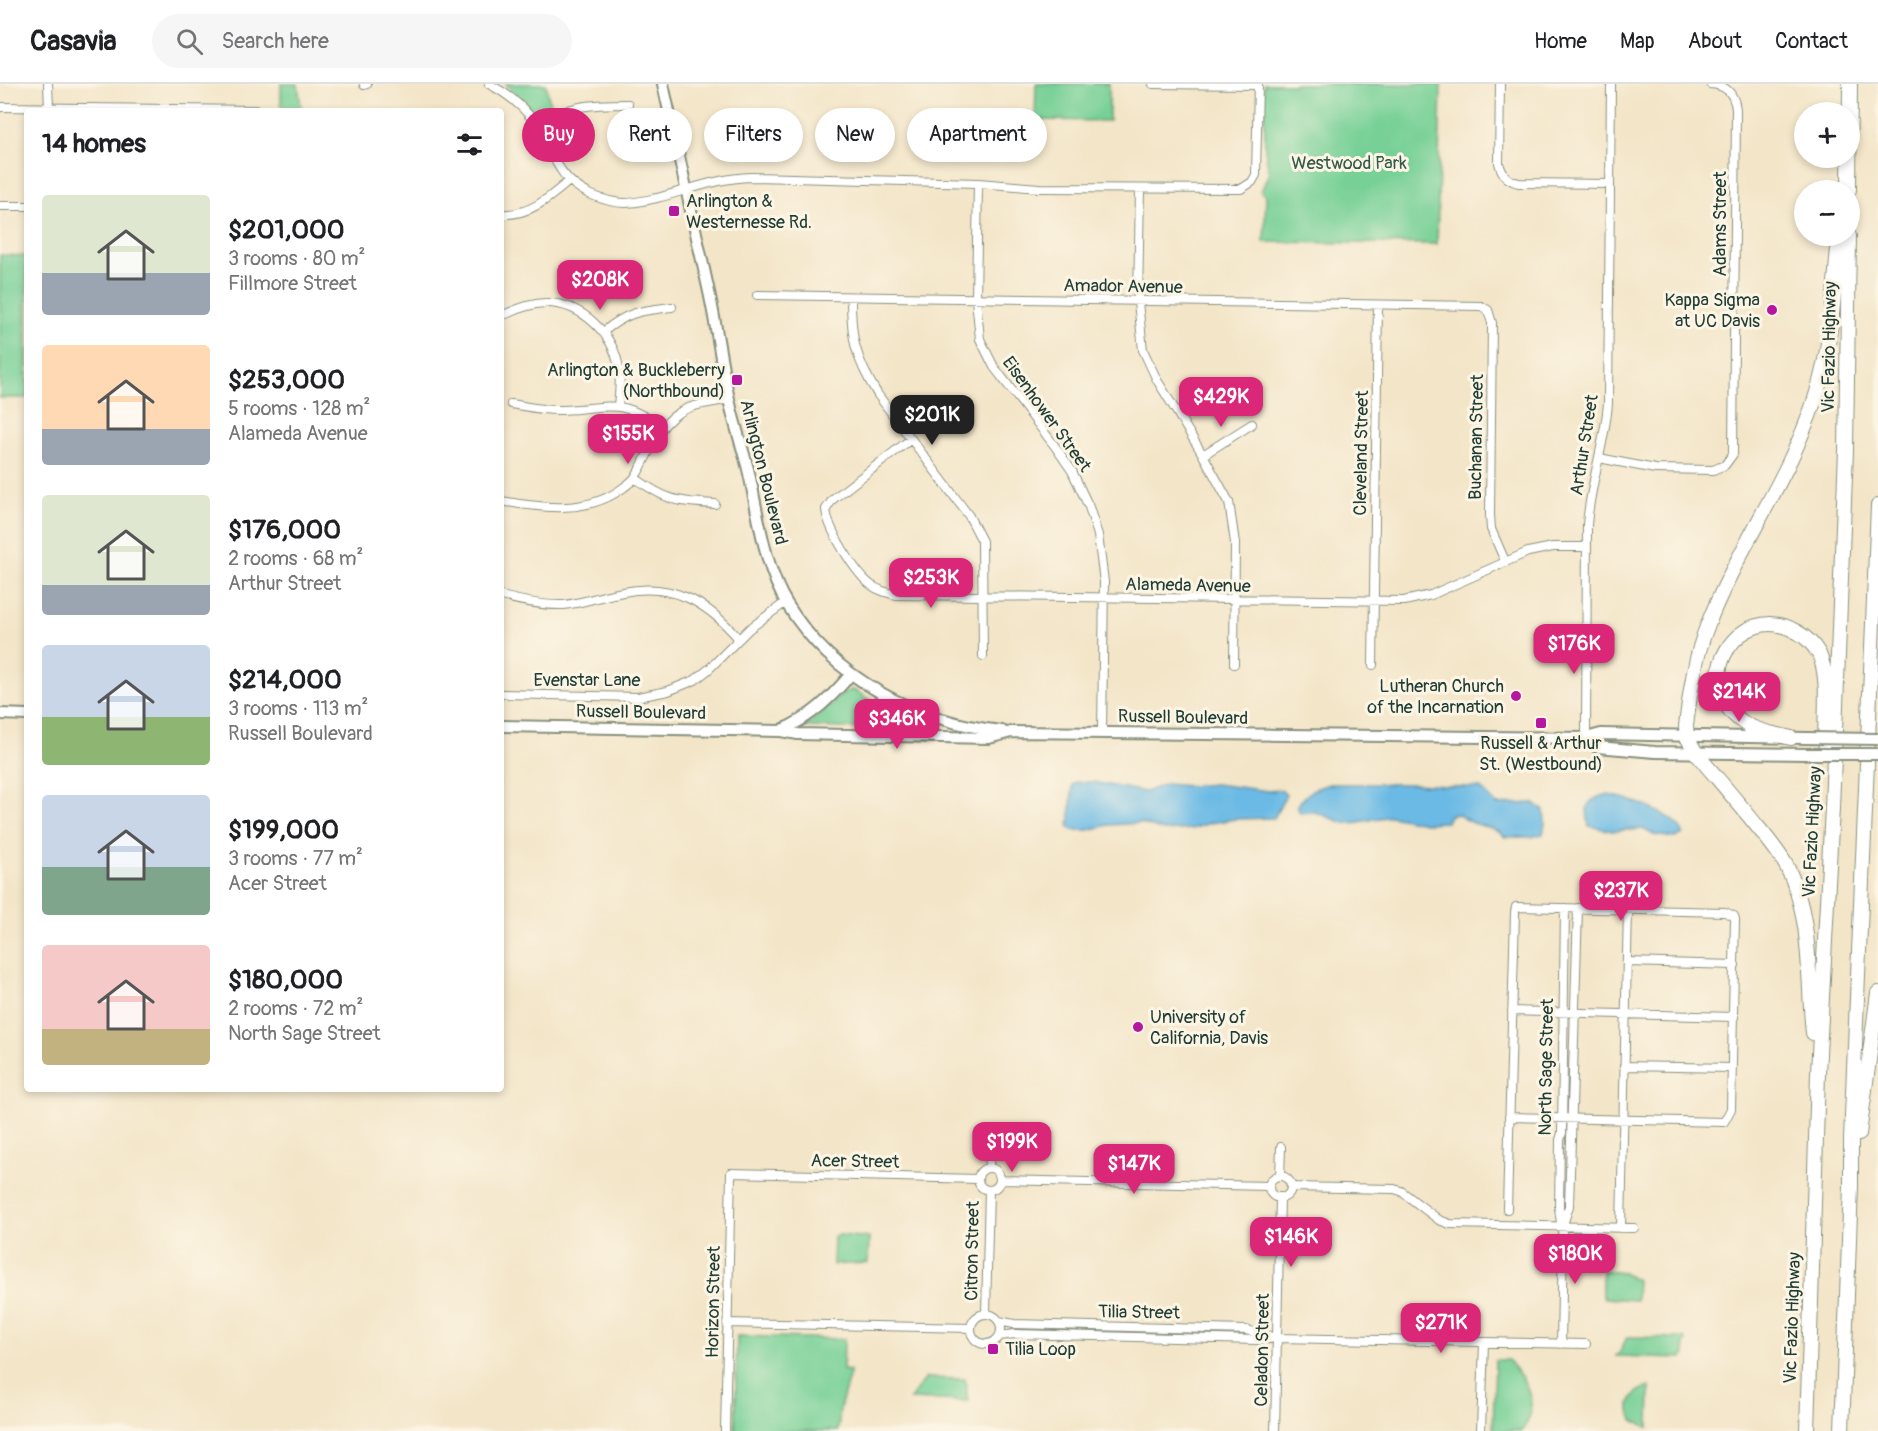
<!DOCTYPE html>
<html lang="en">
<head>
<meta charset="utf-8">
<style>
	:root { --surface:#fff; --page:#f6f6f6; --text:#202124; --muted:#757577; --line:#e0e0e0; --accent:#db2777 }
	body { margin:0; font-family:Pangolin,sans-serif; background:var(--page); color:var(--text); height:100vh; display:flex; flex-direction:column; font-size:22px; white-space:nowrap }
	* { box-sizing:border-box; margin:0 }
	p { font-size:20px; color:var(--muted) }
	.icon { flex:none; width:33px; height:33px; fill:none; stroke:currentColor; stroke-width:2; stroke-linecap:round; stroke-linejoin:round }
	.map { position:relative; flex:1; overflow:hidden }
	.sheet { position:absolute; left:24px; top:24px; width:480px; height:984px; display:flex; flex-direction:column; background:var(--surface); border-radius:6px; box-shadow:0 3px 9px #0003 }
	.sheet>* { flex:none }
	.hud { position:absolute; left:522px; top:24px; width:570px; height:54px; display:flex; gap:12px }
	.buttons { position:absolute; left:1794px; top:18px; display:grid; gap:12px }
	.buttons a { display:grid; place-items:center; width:66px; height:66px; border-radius:50%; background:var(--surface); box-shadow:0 3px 9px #0003; font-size:30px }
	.price { position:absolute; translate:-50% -51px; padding:0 14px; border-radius:12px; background:var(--accent); color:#fff; font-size:20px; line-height:39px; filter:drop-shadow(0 2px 3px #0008) }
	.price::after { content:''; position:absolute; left:50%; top:36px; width:18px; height:14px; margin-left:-9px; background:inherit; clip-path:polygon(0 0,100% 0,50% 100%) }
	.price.current { background:#222; color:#fff }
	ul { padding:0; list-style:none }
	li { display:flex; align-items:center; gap:18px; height:150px; padding:0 18px }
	li span { display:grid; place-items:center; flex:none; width:168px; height:120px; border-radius:6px; color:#555 }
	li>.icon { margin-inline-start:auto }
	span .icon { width:72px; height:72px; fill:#fffc; stroke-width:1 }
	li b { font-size:26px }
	h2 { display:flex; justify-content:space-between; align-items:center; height:72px; padding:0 18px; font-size:26px }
	.chip { padding:0 21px; border-radius:27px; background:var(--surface); box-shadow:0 3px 9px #0003; font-size:21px; line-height:54px }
	.chip.current { background:var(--accent); color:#fff }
	header { display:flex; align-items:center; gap:36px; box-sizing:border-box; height:84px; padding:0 30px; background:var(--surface); border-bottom:2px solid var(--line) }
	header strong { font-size:28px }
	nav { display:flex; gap:33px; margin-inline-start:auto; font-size:21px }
	.search { width:420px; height:54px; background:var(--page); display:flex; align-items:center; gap:15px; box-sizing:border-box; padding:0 21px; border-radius:33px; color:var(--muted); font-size:22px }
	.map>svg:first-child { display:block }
	.green { fill:#77d096; stroke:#4b8665; stroke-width:1.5 }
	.water { fill:#6bbae5; stroke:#457c8c; stroke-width:1.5 }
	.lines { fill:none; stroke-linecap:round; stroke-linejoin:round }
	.street-casing { stroke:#89917e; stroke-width:10 }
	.secondary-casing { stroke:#89917e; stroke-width:14 }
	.highway-casing { stroke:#89917e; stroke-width:16 }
	.street { stroke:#fff; stroke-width:8 }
	.secondary { stroke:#fff; stroke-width:10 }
	.highway { stroke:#fff; stroke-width:14 }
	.secondary-bridge-casing { stroke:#89917e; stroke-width:14; stroke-linecap:butt }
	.secondary-bridge { stroke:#fff; stroke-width:10 }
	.poi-dot { fill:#b5179e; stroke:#fcf5e5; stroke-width:2 }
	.labels { text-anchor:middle; stroke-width:6; stroke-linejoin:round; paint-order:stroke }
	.park-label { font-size:18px; fill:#315a48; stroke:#fcf5e5 }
	.poi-label { font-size:18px; fill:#1f3d34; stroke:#fcf5e5; text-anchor:start }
	.street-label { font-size:18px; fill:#1f3d34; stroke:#fcf5e5 }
</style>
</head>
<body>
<header>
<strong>Casavia</strong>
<div class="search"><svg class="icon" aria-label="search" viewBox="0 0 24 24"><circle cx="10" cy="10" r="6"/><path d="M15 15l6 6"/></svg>Search here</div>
<nav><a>Home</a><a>Map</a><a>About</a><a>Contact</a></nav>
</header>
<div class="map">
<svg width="1878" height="1347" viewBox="0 0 1878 1347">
	<rect width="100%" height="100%" fill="#fcf5e5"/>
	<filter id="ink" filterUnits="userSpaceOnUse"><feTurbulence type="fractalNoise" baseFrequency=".0167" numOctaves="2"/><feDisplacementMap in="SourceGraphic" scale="12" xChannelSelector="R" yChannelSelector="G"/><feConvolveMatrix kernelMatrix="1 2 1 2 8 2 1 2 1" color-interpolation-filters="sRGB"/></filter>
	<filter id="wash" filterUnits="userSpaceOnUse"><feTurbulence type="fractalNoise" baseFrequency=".008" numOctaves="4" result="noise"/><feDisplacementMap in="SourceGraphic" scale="24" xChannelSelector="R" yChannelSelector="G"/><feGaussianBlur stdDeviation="1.35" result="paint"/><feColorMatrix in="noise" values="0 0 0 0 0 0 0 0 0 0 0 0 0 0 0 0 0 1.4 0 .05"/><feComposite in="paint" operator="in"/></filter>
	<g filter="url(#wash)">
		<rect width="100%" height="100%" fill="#f3e5c8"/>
		<path class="green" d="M281,0H298L301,23L296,25L281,23Z
			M505,0H546L551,26L540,32L537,31Z
			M1036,0H1109V37L1035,36Z
			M1264,0H1441L1437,160L1264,158L1266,112L1261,108L1269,88L1265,66Z
			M0,171L27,172V314H0Z
			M850,606H854L886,626L930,643V646L805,643L842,610Z
			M841,1151L869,1154L868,1179L833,1181L834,1152Z
			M1602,1186L1623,1188L1637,1196L1636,1216L1604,1214L1602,1211Z
			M737,1252L844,1255L843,1286L850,1287V1290L840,1324L838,1347H735Z
			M1627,1253L1684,1254L1686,1257L1684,1259L1685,1271L1682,1274L1616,1272L1620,1268Z
			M1495,1276H1508C1527,1296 1541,1323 1522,1347H1493Z
			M926,1294L965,1295L968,1317L910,1315Z
			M1650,1303L1649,1344L1633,1336C1625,1320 1633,1306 1650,1303Z"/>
		<path class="water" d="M1077,698H1093L1145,708L1166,700L1190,702L1215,700L1268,707L1281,706L1286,711L1274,734L1235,735L1210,739L1191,745L1164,747L1140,739L1108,741L1088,746H1073L1069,743L1073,701Z
			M1329,700H1413L1480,704L1497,721L1533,719L1544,726L1545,739L1543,750L1531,753H1505C1492,740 1471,743 1458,730L1449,731L1446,738L1425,739L1391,732L1353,739H1344L1315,728L1300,729L1297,721L1312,706Z
			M1604,711C1623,711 1678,731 1683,750L1675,754L1654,751L1643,745L1612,747L1589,742C1586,724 1584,717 1604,711Z"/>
	</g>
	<g filter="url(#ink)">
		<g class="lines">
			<defs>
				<path id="street" d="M48,0L49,24
					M489,0C508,10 525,23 537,42C555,71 556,93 589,110C601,115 612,119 625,119C636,119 646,116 657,114C688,106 718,94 751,93L978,99L1039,104L1241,105L1252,98L1256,91L1258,0
					M1153,0L1258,1
					M1500,0L1499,79C1502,91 1508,97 1519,99L1610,100
					M364,1L367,0
					M0,23L256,26
					M536,41C571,21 588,20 628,20
					M978,99L976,215L980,255L994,283L1054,361L1072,387L1089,423L1098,451L1104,498L1102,649
					M1140,105L1138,218L1143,266L1157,296L1203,371L1229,418L1235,459L1234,580
					M0,122H27
					M501,130C529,132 549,114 569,97
					M757,211L1481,222L1488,226L1492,239L1490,431L1491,445L1505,477
					M851,213C851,255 855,274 878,311L969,432L982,457L983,572
					M506,230C519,224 532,219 546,219C582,219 614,250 619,285C621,297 619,310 618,322
					M603,248C629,227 640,227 672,223
					M511,320C529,323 545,327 563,326C609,324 619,313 661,343
					M911,355L833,415L826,425C827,444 856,490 871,501C879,507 888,509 897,511L1404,517L1431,511L1528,468L1553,463H1587
					M1203,371L1252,340
					M1599,374L1655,385L1713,386L1725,381L1733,370L1736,25C1734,9 1726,1 1710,0
					M635,394C667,417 677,418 715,420
					M501,417C540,424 586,430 620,406C627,401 634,397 637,390C650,369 655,345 677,330C692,319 711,320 729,315
					M501,512C521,517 544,522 564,521C584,519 603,511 623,508C673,498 707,518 739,555
					M1373,581L1378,221
					M501,610L638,613L668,607L695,596L709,585L749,545L786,518
					M1586,654L1587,441C1590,400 1605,360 1608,319L1611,0
					M1627,878L1735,881
					M1512,927L1734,933
					M1624,982L1732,984
					M989,1084L990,1055
					M978 1095a11 11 0 1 1 22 0a11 11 0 1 1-22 0Z
					M1280,1092L1281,1063
					M1269 1103a11 11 0 1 1 22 0a11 11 0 1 1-22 0Z
					M1000,1096L1269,1102
					M1291,1103L1394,1105L1401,1107L1439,1136L1450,1140L1634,1144
					M1507,1125L1515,828L1516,823L1725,828L1734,832L1735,835L1731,1025L1724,1038L1509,1033
					M1563,1141L1569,1122L1578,824
					M1621,1144L1628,825
					M986,1229L989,1106
					M971 1245a15 15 0 1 1 30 0a15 15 0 1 1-30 0Z
					M999,1237L1014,1240L1246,1246L1270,1252
					M727,1239L971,1244
					M1000,1252L1014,1250L1257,1256L1277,1254L1586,1260
					M1561,1260L1563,1154L1559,1124L1560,1056L1562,1049L1565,824
					M725,1347L731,1089L978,1095
					M1275,1347L1280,1113
					M1481,1347L1484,1258"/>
				<path id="secondary" d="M663,0C678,69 694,139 709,208C717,244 721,280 729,315C734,339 742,362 748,385C758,428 764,483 787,520C833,595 917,638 1002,647
					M0,630L27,631
					M501,642L781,647L798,650L989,654L1011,648L1586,654L1601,650L1806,654
					M782,646C811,633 831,614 851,590
					M1586,654L1597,663L1655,668L1805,670"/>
				<path id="highway" d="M1849,106L1850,0
					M1791,654C1776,650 1757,648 1744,639C1686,599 1739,514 1797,548C1806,553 1814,561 1819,570C1831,597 1823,636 1826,665
					M1813,949C1807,894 1813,834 1787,783C1779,768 1768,755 1757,742C1737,717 1716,693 1696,669L1687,653L1686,642C1690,608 1695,572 1708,540C1738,464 1788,396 1814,318C1832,265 1834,207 1839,152
					M1859,1050L1878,909
					M1807,1347L1818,989L1832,724L1846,366L1849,152
					M1842,1347L1851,1102V1055L1878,422"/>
			</defs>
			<use href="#street" class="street-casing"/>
			<use href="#secondary" class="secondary-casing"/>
			<use href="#highway" class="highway-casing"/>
			<use href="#street" class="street"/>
			<use href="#secondary" class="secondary"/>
			<use href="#highway" class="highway"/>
			<defs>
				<path id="secondary-bridge" d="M1806,654L1878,655
					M1805,670H1878"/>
			</defs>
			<use href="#secondary-bridge" class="secondary-bridge-casing"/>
			<use href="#secondary-bridge" class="secondary-bridge"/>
		</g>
	</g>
	<g class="poi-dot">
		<rect x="668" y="121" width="12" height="12" rx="3"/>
		<circle cx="1772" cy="226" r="6"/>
		<rect x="731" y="290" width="12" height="12" rx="3"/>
		<circle cx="1516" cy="612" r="6"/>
		<rect x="1535" y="633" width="12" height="12" rx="3"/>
		<circle cx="1138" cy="943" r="6"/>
		<rect x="987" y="1259" width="12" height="12" rx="3"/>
	</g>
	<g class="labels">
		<g class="park-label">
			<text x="1349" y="85">Westwood Park</text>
		</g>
		<g class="poi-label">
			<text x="686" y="123">Arlington &amp;<tspan x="686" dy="21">Westernesse Rd.</tspan></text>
			<text x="1760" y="222" text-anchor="end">Kappa Sigma<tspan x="1760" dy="21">at UC Davis</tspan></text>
			<text x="725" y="292" text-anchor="end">Arlington &amp; Buckleberry<tspan x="725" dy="21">(Northbound)</tspan></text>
			<text x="1504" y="608" text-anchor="end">Lutheran Church<tspan x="1504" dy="21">of the Incarnation</tspan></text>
			<text x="1541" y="665" text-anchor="middle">Russell &amp; Arthur<tspan x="1541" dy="21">St. (Westbound)</tspan></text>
			<text x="1150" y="939">University of<tspan x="1150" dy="21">California, Davis</tspan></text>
			<text x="1005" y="1271">Tilia Loop</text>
		</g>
		<g class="street-label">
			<text transform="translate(1720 140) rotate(-90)" y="6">Adams Street</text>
			<text transform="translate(1123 202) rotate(1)" y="6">Amador Avenue</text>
			<text transform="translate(1829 263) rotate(-89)" y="6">Vic Fazio Highway</text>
			<text transform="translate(1047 330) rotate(54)" y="6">Eisenhower Street</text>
			<text transform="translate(1476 353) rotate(-89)" y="6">Buchanan Street</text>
			<text transform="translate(1584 361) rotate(-81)" y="6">Arthur Street</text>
			<text transform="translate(1361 369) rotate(-89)" y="6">Cleveland Street</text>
			<text transform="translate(764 388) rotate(76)" y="6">Arlington Boulevard</text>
			<text transform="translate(1188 501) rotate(1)" y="6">Alameda Avenue</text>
			<text x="587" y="602">Evenstar Lane</text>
			<text transform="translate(641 628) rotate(1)" y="6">Russell Boulevard</text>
			<text transform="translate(1183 633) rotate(1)" y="6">Russell Boulevard</text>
			<text transform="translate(1812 748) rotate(-87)" y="6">Vic Fazio Highway</text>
			<text transform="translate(1546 983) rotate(-89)" y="6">North Sage Street</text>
			<text transform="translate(855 1077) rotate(1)" y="6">Acer Street</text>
			<text transform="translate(972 1167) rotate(-89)" y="6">Citron Street</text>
			<text transform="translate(713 1218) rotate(-89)" y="6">Horizon Street</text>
			<text transform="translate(1139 1228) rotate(1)" y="6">Tilia Street</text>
			<text transform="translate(1792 1234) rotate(-88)" y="6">Vic Fazio Highway</text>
			<text transform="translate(1262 1266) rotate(-89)" y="6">Celadon Street</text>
		</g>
	</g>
</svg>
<div class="buttons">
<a>+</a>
<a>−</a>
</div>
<b class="price" style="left:600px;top:227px">$208K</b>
<b class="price" style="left:1221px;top:344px">$429K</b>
<b class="price current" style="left:932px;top:362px">$201K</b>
<b class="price" style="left:628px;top:381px">$155K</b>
<b class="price" style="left:931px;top:525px">$253K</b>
<b class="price" style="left:1574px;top:591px">$176K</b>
<b class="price" style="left:1739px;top:639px">$214K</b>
<b class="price" style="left:897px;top:666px">$346K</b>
<b class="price" style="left:1621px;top:838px">$237K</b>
<b class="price" style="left:1012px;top:1089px">$199K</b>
<b class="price" style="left:1134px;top:1111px">$147K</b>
<b class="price" style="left:1291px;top:1184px">$146K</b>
<b class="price" style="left:1575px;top:1201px">$180K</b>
<b class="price" style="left:1441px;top:1270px">$271K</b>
<div class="hud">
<a class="chip current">Buy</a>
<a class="chip">Rent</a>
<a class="chip">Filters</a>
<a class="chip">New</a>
<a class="chip">Apartment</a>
</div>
<section class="sheet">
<h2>14 homes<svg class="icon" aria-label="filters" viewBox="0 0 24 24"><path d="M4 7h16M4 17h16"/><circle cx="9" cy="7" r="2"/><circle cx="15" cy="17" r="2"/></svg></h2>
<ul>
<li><span style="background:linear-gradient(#dfe7d0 65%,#9aa5b1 0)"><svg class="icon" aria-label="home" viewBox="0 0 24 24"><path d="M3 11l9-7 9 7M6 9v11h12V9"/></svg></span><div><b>$201,000</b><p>3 rooms · 80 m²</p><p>Fillmore Street</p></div></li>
<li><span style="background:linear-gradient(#ffd9b3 70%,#9aa5b1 0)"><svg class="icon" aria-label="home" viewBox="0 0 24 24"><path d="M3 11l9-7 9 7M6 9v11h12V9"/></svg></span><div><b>$253,000</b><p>5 rooms · 128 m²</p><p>Alameda Avenue</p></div></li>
<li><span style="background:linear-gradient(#dfe7d0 75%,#9aa5b1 0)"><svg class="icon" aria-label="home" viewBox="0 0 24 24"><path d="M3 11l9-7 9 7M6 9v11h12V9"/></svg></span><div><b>$176,000</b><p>2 rooms · 68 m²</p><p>Arthur Street</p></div></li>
<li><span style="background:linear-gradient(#c9d6e8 60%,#8fb573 0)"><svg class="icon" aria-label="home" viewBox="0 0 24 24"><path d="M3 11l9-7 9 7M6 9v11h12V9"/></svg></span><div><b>$214,000</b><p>3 rooms · 113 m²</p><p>Russell Boulevard</p></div></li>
<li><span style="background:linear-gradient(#c9d6e8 60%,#7fa58c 0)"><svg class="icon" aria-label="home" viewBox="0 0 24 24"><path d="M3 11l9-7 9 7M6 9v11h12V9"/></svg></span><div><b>$199,000</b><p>3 rooms · 77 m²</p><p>Acer Street</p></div></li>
<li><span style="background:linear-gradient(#f6c9c9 70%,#c2b280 0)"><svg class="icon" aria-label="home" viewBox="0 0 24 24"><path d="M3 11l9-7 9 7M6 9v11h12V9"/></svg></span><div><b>$180,000</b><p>2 rooms · 72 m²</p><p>North Sage Street</p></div></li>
</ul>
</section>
</div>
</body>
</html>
